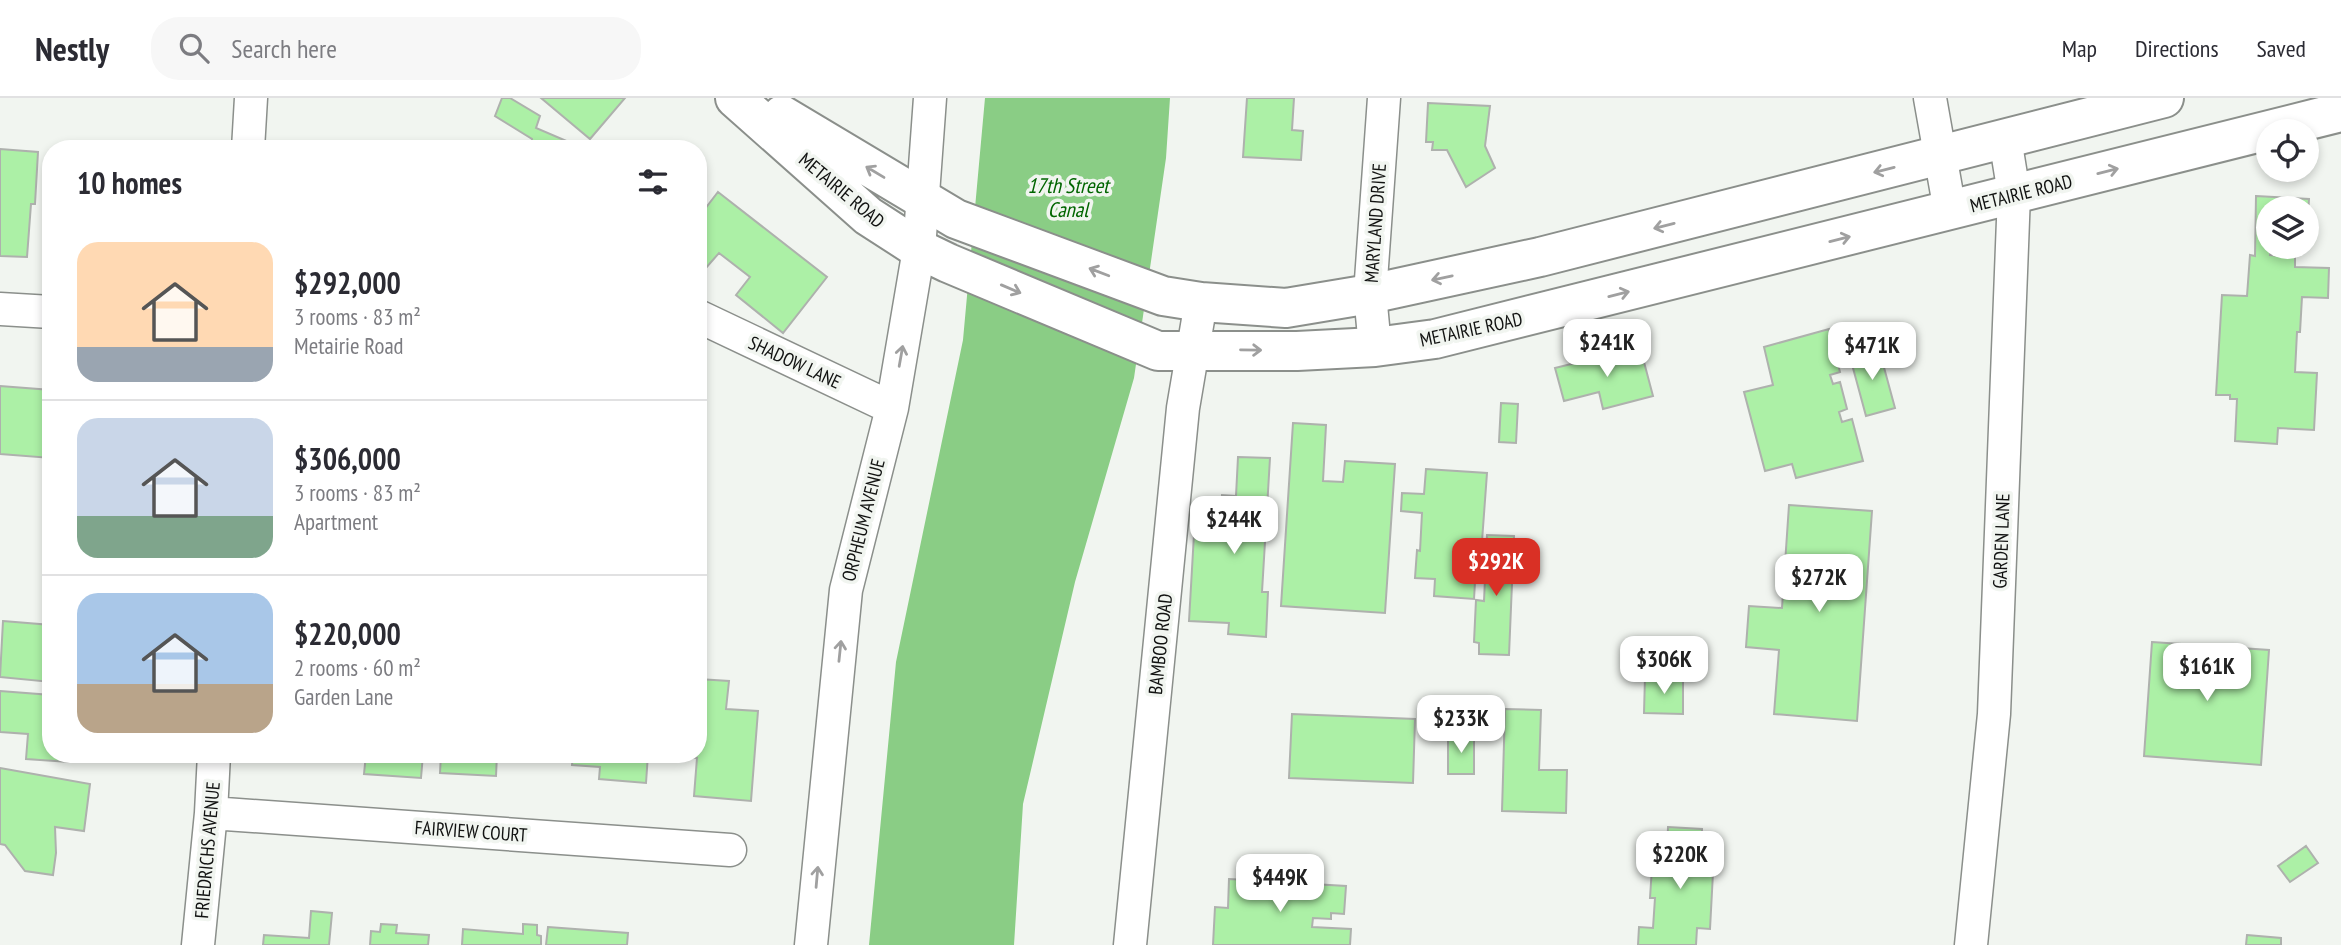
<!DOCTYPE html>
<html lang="en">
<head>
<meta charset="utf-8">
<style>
	:root { --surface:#fff; --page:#f7f7f7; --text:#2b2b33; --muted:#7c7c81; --line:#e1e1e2; --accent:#d93025 }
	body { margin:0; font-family:"PT Sans Narrow",sans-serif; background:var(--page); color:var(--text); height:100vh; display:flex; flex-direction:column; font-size:26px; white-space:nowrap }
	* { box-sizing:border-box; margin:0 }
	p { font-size:23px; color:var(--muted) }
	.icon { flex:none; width:38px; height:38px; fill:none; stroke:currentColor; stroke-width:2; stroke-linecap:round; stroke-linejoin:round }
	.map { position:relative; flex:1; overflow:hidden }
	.panel { position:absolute; left:42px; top:42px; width:665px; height:623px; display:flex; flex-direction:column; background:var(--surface); border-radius:28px; box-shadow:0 4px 10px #0003 }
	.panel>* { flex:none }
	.controls { position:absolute; left:2256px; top:21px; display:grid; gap:14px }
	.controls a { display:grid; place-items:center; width:63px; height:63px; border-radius:50%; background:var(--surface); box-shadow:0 4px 10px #0003; font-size:35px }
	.price { position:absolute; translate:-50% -60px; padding:0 16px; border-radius:14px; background:#fff; color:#222; font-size:23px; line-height:46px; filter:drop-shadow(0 2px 4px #0008) }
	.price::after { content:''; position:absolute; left:50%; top:42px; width:21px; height:16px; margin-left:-10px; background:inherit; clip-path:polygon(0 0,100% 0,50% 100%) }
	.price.on { background:var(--accent); color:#fff }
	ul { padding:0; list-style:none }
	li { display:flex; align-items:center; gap:21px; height:175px; padding:0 35px }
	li+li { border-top:2px solid var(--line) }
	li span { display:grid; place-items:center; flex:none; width:196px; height:140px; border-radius:21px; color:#555 }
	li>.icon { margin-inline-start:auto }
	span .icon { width:84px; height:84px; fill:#fffc; stroke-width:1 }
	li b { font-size:30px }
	h2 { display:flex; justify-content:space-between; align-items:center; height:84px; padding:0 35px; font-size:30px }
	header { display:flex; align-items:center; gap:42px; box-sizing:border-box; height:98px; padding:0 35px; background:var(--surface); border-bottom:2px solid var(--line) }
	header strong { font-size:33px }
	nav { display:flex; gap:38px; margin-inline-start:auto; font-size:24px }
	.search { width:490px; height:63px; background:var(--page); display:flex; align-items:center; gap:18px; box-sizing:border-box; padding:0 24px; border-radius:28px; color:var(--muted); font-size:26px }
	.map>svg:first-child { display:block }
	.water { fill:#8acd85 }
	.building { fill:#acf0a6; stroke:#aeb1ad; stroke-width:2 }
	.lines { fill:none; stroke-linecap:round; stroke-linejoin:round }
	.minor-casing { stroke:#8b8f8b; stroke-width:35 }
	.secondary-casing { stroke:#8b8f8b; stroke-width:42 }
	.minor { stroke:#fff; stroke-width:32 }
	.secondary { stroke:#fff; stroke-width:38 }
	.oneway { stroke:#a0a0a0 }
	.labels { text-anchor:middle; stroke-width:7; stroke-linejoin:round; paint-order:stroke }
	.street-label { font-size:19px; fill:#111211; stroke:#f1f5f0 }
	.water-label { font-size:21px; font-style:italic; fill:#006500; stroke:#f1f5f0 }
</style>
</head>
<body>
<header>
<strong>Nestly</strong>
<div class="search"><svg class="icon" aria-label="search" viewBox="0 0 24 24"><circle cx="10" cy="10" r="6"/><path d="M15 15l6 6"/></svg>Search here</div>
<nav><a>Map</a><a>Directions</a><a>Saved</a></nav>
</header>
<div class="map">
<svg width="2341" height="847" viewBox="0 0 2341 847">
	<rect width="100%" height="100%" fill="#f1f5f0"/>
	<path class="water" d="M985,0H1170L1166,60L1134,280L1075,484L1023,706L1014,847H869L896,564L963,242Z"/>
	<path class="building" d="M502,0H510L540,18L536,30L578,48V51H530L532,41L495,18Z
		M541,0H625L590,41Z
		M1247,0H1294L1292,32L1303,33L1301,62L1243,59Z
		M1428,5L1490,8L1485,48L1495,70L1466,89L1447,52H1432L1433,44H1426Z
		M0,51L38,54L35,106H31L27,159L0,158Z
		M718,94L827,179L783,235L736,197L750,179L719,155L698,179V120Z
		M2256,98L2309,101L2307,134L2306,110H2268V149H2271L2270,157L2295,159V169L2329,170L2328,200L2302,199L2300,234H2297L2295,274L2317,275L2314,332L2278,330L2277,346L2235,343L2237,301H2230V297H2216L2222,197L2247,198L2250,157L2255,158Z
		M1829,231L1840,274L1830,277L1833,286L1840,284L1847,311L1839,314L1842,324L1852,321L1863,363L1796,380L1792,366L1765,373L1744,294L1773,287L1764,249Z
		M1640,249L1653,298L1603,311L1599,294L1564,303L1555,270Z
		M1879,251L1895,310L1866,318L1850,259Z
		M0,288L51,292V360L0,356Z
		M1501,305L1518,306L1516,345L1499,344Z
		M1293,325L1326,327L1323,383L1343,384L1345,363L1395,366L1385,515L1281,508Z
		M1238,359L1270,360L1262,494H1268L1266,539L1228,536L1229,525L1189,523L1194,436L1202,437L1204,414L1221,415L1222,397L1236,398Z
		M1426,371L1487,375L1479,484H1475L1474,501L1434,498L1435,481L1415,480L1417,452L1420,453L1422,415L1401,413L1402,395L1424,396Z
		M1789,407L1872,413L1857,623L1774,616L1779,552L1746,549L1749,508L1782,510Z
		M1487,437L1514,438L1509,557L1479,556V545L1474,544L1476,502L1484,503Z
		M3,523L51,527V584L0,579Z
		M2152,544L2269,552L2261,667L2144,658Z
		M1645,579L1683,580V616L1644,615Z
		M698,581L729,583L726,611L758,613L751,703L694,698L697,660L661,657L698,656Z
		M0,593L51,597V656H69V664L26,661L28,636L0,634Z
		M1505,611L1541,612L1539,672H1567L1566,715L1502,713Z
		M1292,616L1415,621L1413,685L1289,680Z
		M1448,638H1474V676H1448Z
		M366,656H423L421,680L364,676Z
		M441,656H497L496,678L440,675Z
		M573,656H648L646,685L599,681L600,669L572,667Z
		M0,670L90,686L84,733L55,729L56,755L53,777L25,773L5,747L0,746Z
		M1668,729L1702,731L1701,755L1714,756L1710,831L1697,830L1696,847H1638L1639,829L1653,830L1655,800H1650L1653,754L1667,755Z
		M2306,748L2318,765L2290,784L2278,768Z
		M1229,781L1346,788L1344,816L1331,815V821L1313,820L1312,829L1351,831L1350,847H1213L1215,809L1228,810Z
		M311,813L332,815L329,847H263L264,837L309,840Z
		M381,826L397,827L396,835L429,837L428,847H370L371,833L380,834Z
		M523,826L537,827V837L541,838V847H462L463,831L523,836Z
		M548,829L628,835L627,847H546Z
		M2247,837L2281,840V847H2246Z"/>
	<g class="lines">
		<defs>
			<path id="minor" d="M1930,0L1950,113
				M248,51L251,0
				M0,211L51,214
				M698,218L892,310
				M1375,249L1370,196L1384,0
				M211,715L730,752
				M198,847L211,715L214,656
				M811,847L846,492L892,310L919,151L930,0
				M1130,847L1183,310L1201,204
				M1971,847L1994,616L2014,96L2005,40"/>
			<path id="secondary" d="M735,0L868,118L919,151L948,165L1158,253H1297L1375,249L1435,241L2341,14
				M782,17L956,121L1163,198L1201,204L1286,210L1370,196L1540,159L2164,0"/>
		</defs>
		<use href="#minor" class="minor-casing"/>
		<use href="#secondary" class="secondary-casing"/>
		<use href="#minor" class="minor"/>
		<use href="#secondary" class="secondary"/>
	</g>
	<defs><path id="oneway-shaft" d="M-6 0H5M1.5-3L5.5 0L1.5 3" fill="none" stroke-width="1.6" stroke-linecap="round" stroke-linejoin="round" transform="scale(1.75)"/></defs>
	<g class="oneway">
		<use href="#oneway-shaft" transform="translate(1884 72) rotate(166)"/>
		<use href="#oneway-shaft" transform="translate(2108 73) rotate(-14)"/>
		<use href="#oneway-shaft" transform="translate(875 74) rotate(-149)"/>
		<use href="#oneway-shaft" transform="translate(1664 128) rotate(166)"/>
		<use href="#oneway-shaft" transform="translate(1840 141) rotate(-14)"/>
		<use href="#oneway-shaft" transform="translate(1099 174) rotate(-159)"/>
		<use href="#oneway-shaft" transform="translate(1442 180) rotate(168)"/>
		<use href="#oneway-shaft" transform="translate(1011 191) rotate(23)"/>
		<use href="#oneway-shaft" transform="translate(1619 196) rotate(-14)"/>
		<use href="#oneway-shaft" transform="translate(1251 252) rotate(1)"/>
		<use href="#oneway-shaft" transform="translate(901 258) rotate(-80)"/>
		<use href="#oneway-shaft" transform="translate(840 553) rotate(-84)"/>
		<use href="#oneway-shaft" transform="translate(817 779) rotate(-85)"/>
	</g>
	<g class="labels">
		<g class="street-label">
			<text transform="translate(842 92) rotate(40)" y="7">METAIRIE ROAD</text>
			<text transform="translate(2021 95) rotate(-14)" y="7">METAIRIE ROAD</text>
			<text transform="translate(1375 125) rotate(-86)" y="7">MARYLAND DRIVE</text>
			<text transform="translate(1471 231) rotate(-12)" y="7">METAIRIE ROAD</text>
			<text transform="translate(795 264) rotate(25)" y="7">SHADOW LANE</text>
			<text transform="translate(863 422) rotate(-76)" y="7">ORPHEUM AVENUE</text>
			<text transform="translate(2001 443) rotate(-88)" y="7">GARDEN LANE</text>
			<text transform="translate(1160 546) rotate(-84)" y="7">BAMBOO ROAD</text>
			<text transform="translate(471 733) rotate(4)" y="7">FAIRVIEW COURT</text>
			<text transform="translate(207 752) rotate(-85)" y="7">FRIEDRICHS AVENUE</text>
		</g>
		<g class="water-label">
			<text x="1068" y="95">17th Street<tspan x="1068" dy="24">Canal</tspan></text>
		</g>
	</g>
</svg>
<div class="controls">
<a><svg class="icon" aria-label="locate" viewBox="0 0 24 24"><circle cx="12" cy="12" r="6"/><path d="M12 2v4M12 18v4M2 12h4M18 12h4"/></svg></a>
<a><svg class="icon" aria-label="layers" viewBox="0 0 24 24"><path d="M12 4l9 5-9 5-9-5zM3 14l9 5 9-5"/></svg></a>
</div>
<b class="price" style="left:1607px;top:281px">$241K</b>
<b class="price" style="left:1872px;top:284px">$471K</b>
<b class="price" style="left:1234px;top:458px">$244K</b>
<b class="price on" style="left:1496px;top:500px">$292K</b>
<b class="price" style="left:1819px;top:516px">$272K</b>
<b class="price" style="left:1664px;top:598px">$306K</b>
<b class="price" style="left:2207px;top:605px">$161K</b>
<b class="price" style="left:1461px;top:657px">$233K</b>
<b class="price" style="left:1680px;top:793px">$220K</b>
<b class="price" style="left:1280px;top:816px">$449K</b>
<section class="panel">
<h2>10 homes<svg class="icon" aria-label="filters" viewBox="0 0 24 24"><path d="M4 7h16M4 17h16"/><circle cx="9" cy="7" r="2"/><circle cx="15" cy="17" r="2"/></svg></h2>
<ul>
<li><span style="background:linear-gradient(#ffd9b3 75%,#9aa5b1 0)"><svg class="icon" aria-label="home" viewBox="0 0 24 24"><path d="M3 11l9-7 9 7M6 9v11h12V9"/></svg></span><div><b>$292,000</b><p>3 rooms · 83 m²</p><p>Metairie Road</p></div></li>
<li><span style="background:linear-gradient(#c9d6e8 70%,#7fa58c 0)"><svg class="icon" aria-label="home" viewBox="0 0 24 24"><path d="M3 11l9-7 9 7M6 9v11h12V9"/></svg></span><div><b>$306,000</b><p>3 rooms · 83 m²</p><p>Apartment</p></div></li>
<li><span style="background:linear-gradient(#a9c7e8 65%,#b9a48a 0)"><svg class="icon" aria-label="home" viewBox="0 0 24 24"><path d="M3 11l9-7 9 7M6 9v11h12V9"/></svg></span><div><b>$220,000</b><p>2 rooms · 60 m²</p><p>Garden Lane</p></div></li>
</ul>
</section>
</div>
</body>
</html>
